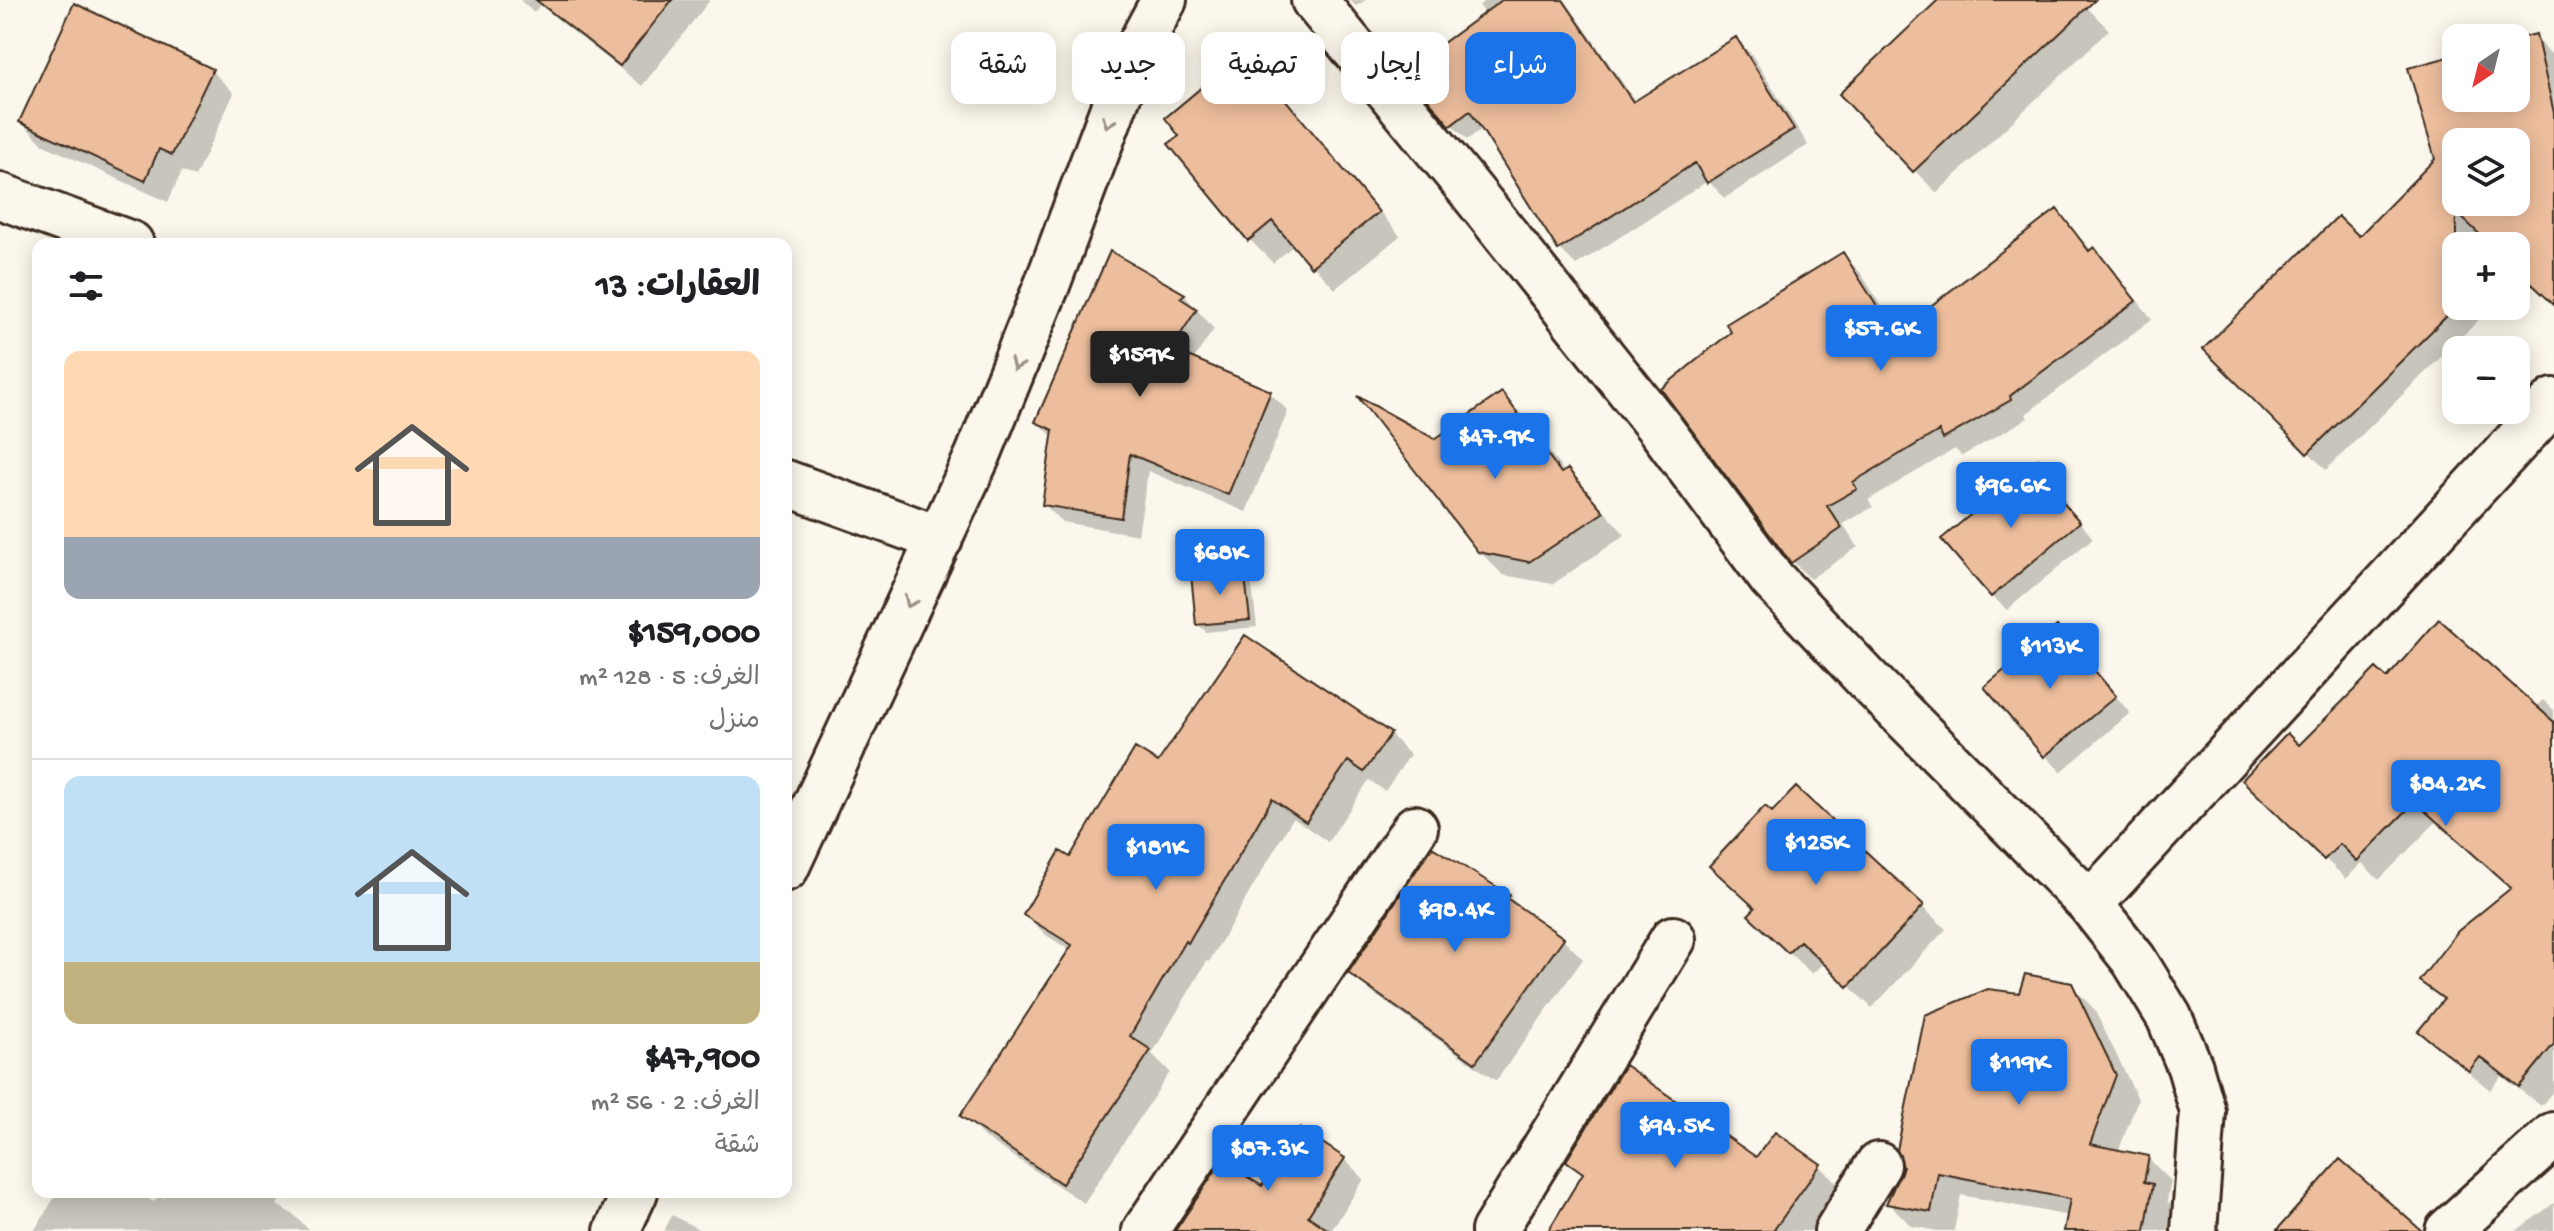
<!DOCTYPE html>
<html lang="ar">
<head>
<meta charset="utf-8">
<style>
	:root { --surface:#fff; --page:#f6f6f6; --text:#202124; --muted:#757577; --line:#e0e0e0; --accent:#1a73e8 }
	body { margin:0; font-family:"Gochi Hand","Playpen Sans Arabic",sans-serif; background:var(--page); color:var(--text); direction:rtl; height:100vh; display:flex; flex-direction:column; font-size:30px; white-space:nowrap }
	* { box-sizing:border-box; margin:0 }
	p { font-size:26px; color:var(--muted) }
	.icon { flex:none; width:44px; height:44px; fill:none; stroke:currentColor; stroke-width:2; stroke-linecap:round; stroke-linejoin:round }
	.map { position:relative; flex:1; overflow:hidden; direction:ltr }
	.side { position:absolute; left:32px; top:238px; width:760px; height:960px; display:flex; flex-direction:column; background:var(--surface); border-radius:16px; box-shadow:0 4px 20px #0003; direction:rtl }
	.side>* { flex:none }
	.banner { position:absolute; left:816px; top:32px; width:760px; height:72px; direction:rtl; display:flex; gap:16px }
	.needle { width:52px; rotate:215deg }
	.buttons { position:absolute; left:2442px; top:24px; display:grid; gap:16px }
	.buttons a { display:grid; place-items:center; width:88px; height:88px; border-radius:16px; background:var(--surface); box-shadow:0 4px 20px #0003; font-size:40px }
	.price { position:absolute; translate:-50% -68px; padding:0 18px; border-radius:8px; background:var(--accent); color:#fff; font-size:26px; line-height:52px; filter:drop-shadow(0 2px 4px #0008) }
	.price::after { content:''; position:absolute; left:50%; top:48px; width:24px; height:18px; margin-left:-12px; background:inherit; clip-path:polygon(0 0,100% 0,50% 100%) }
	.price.current { background:#222; color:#fff }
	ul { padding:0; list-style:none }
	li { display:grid; align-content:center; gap:16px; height:424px; padding:0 32px }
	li+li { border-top:2px solid var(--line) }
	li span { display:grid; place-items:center; height:248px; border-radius:16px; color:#555 }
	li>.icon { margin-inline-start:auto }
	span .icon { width:144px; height:144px; fill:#fffc; stroke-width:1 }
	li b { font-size:34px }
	h2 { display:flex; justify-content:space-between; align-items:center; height:96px; padding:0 32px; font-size:34px }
	.pill { padding:0 28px; border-radius:16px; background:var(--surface); box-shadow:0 4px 20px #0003; font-size:28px; line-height:72px }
	.pill.current { background:var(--accent); color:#fff }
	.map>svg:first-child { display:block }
	.shadow { fill:#0003; fill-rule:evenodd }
	.building { fill:#edbe9d; stroke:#3b2a1e; stroke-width:2; fill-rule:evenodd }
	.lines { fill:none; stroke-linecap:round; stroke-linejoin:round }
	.minor-casing { stroke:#3b2a1e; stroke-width:50 }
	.minor { stroke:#fbf7ec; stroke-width:44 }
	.oneway { stroke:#9b9085 }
</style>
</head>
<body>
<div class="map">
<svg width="2554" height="1231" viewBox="0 0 2554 1231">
	<rect width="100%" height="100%" fill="#fbf7ec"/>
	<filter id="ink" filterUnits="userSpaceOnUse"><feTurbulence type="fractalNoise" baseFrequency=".0125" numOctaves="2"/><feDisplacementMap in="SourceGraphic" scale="16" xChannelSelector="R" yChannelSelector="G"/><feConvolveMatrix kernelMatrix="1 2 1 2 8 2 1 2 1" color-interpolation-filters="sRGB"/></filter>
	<g filter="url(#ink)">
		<path class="shadow" d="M520,0H710L642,86L540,5L534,13Z
			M1350,0H1366L1356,6Z
			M1487,0H1565L1636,102L1736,39L1752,55L1808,145L1725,198L1708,181L1576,265L1560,249L1483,128L1467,140L1451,124L1486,15L1479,5Z
			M1941,0H2080L2109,30L1937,193L1914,170Z
			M2535,37L2554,57V295L2534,285L2516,304V246H2456V306H2493L2326,470L2206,349L2359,239L2437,159L2456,57V98H2516V41ZM2456,142H2516V202H2456Z
			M1245,54L1268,77L1400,236L1335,289L1294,245L1273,263L1250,240L1171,144L1182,136Z
			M211,70L234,93L195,177L182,171L168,202L44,145L21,122Z
			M2057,212L2092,251L2094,249L2111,267L2152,319L2026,414L2028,418L1962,456L1955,449L1868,500L1873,507L1843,524L1858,547L1810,579L1793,562L1842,254L1860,272L1899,333Z
			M1111,253L1184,295L1214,329L1193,360L1270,393L1288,411L1246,512L1148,471L1138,535L1062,522L1044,504L1054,438L1038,422Z
			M2503,306H2514L2509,312Z
			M1502,394L1524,417L1565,473L1568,471L1590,494L1625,535L1553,584L1503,575L1479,551L1436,442Z
			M2038,461L2053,476L2068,508L2093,538L2007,610L1992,596Z
			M1243,570L1251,578L1257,627L1206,632L1198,624Z
			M2073,645L2130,713L2061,772L2046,756Z
			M2387,680L2535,707L2543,700L2554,710V1090L2541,1106L2502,1076L2490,1090L2442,1051L2421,1031L2444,1002L2422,981L2513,889L2437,821L2379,880L2362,863L2346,879L2245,780L2299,748Z
			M1390,734L1410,755L1385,791L1369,780L1328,842L1293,818L1209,962L1207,961L1152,1054L1170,1072L1084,1203L984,1137L963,1116L1071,951L1046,935L1025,915L1071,860L1159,765Z
			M1796,789L1946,929L1872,1008L1824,962L1812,974L1773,938L1757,909L1772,814Z
			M1509,897L1524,913L1563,939L1583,959L1496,1081L1371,992L1351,972Z
			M2071,985L2094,1009L2138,1099L2118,1152L2148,1158L2171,1181L2167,1201L2175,1209L2171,1231H2066L2069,1216L1961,1195L1954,1231H1937L1911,1226L1889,1203L2020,995Z
			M1344,1159L1364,1179L1331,1231H1190L1262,1189Z
			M1757,1159L1819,1165L1842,1188L1812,1231H1550L1584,1175L1569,1160Z
			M58,1192H136L154,1202L158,1195L164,1198L167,1192H284L277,1205L294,1215L309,1230L34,1231Z
			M2554,1203V1231H2516Z
			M672,1215L702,1231H664Z"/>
		<path class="building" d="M536,0H672L620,66Z
			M1502,0H1563L1633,102L1736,37L1794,129L1707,183L1695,163L1558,250L1470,111L1450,126L1405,71Z
			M1938,0H2095L1913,172L1839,94Z
			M74,3L213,69L172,155L159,149L145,181L19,122Z
			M2536,34L2554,113V305L2516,269V246H2492L2456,212V307L2307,454L2203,349L2338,216L2359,236L2435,159L2408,68L2456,55V52V98H2516V39ZM2456,142H2516V202H2456Z
			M1245,51L1379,212L1311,267L1272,221L1248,241L1168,144L1179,136L1165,118Z
			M2057,209L2089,251L2094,247L2136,301L2010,396L2011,400L1943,439L1939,431L1853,482L1857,489L1827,506L1842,528L1791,563L1661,389L1731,332L1726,324L1843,252L1894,334Z
			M1110,251L1185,294L1180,298L1197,309L1171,349L1271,391L1228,495L1130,454L1121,518L1042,505L1053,430L1035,422Z
			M1502,392L1561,473L1568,469L1604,512L1529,562L1478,552L1357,396L1435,439Z
			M2038,459L2053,491L2080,522L1991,597L1941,539Z
			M1244,568L1250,620L1196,625L1191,574Z
			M2439,619L2554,722V1044L2519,1087L2480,1057L2469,1071L2418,1031L2444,999L2419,981L2458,931L2511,888L2415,802L2357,861L2340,844L2324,860L2242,780L2287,733L2299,745L2376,668L2387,678Z
			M2057,626L2116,696L2044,757L1984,687Z
			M1245,635L1391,733L1364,772L1348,761L1306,822L1272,799L1188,943L1185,941L1130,1036L1151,1050L1062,1184L960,1116L1072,945L1023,915L1060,851L1070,857L1135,748L1158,762Z
			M1796,787L1924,905L1848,987L1800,941L1788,953L1748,915L1755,908L1709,866L1765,806L1772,812Z
			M1432,847L1510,895L1508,899L1564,938L1475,1063L1348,973Z
			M2025,974L2072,983L2116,1075L2090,1144L2149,1156L2144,1182L2153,1184L2145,1231H2064L2070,1199L1938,1173L1931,1212L1886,1204L1903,1167L1897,1150L1925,1015L1988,989L2019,993Z
			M1625,1065L1756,1157L1775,1132L1821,1164L1773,1231H1548L1583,1173L1566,1161Z
			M1300,1128L1345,1158L1308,1216L1330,1231H1175L1222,1161L1262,1186Z
			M2340,1159L2422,1231H2276Z"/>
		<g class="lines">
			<defs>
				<path id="minor" d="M1314,0L1471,191L1662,431L1771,578L1867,679L2090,904
					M0,196L131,244
					M786,483L940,539
					M786,868L978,455L1047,285L1118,95L1141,43L1164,0
					M617,1231L635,1192
					M1145,1231L1415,828
					M1494,1231L1673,939
					M1837,1231L1878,1165
					M2194,1231L2203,1112L2190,1067L2169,1017L2134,960L2090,904L2554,401
					M2448,1231L2554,1135"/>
			</defs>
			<use href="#minor" class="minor-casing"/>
			<use href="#minor" class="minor"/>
		</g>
		<defs><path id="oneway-chevron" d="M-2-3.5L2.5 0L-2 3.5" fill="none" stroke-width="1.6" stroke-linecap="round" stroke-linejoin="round" transform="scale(2)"/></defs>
		<g class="oneway">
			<use href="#oneway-chevron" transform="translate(1108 122) rotate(110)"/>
			<use href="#oneway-chevron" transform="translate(1016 365) rotate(112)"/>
			<use href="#oneway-chevron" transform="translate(910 602) rotate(115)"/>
		</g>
	</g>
</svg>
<div class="buttons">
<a><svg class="needle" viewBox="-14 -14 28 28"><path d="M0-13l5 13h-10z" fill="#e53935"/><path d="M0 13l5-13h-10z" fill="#757577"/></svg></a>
<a><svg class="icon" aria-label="layers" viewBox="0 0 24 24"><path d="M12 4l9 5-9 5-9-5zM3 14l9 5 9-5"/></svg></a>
<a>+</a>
<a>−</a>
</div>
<b class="price" style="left:1881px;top:373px">$57.6K</b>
<b class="price current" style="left:1140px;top:399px">$159K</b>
<b class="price" style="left:1495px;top:481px">$47.9K</b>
<b class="price" style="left:2011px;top:530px">$96.6K</b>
<b class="price" style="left:1220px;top:597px">$68K</b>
<b class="price" style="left:2050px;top:691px">$113K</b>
<b class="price" style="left:2446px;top:828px">$84.2K</b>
<b class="price" style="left:1816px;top:887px">$125K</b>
<b class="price" style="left:1156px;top:892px">$181K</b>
<b class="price" style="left:1455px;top:954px">$98.4K</b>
<b class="price" style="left:2019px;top:1107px">$119K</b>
<b class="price" style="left:1675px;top:1170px">$94.5K</b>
<b class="price" style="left:1268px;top:1193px">$87.3K</b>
<div class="banner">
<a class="pill current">شراء</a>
<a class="pill">إيجار</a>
<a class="pill">تصفية</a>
<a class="pill">جديد</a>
<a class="pill">شقة</a>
</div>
<section class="side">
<h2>العقارات: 13<svg class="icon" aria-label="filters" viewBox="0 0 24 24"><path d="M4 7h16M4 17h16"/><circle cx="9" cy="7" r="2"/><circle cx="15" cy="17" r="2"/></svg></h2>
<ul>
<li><span style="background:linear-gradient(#ffd9b3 75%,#9aa5b1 0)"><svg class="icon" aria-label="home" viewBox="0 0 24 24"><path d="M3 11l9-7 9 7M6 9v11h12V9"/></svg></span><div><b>$159,000</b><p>الغرف: 5 · 128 m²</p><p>منزل</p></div></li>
<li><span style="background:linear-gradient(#bfe0f5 75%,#c2b280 0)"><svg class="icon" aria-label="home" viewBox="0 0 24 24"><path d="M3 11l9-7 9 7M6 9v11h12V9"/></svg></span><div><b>$47,900</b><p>الغرف: 2 · 56 m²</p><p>شقة</p></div></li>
</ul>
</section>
</div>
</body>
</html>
